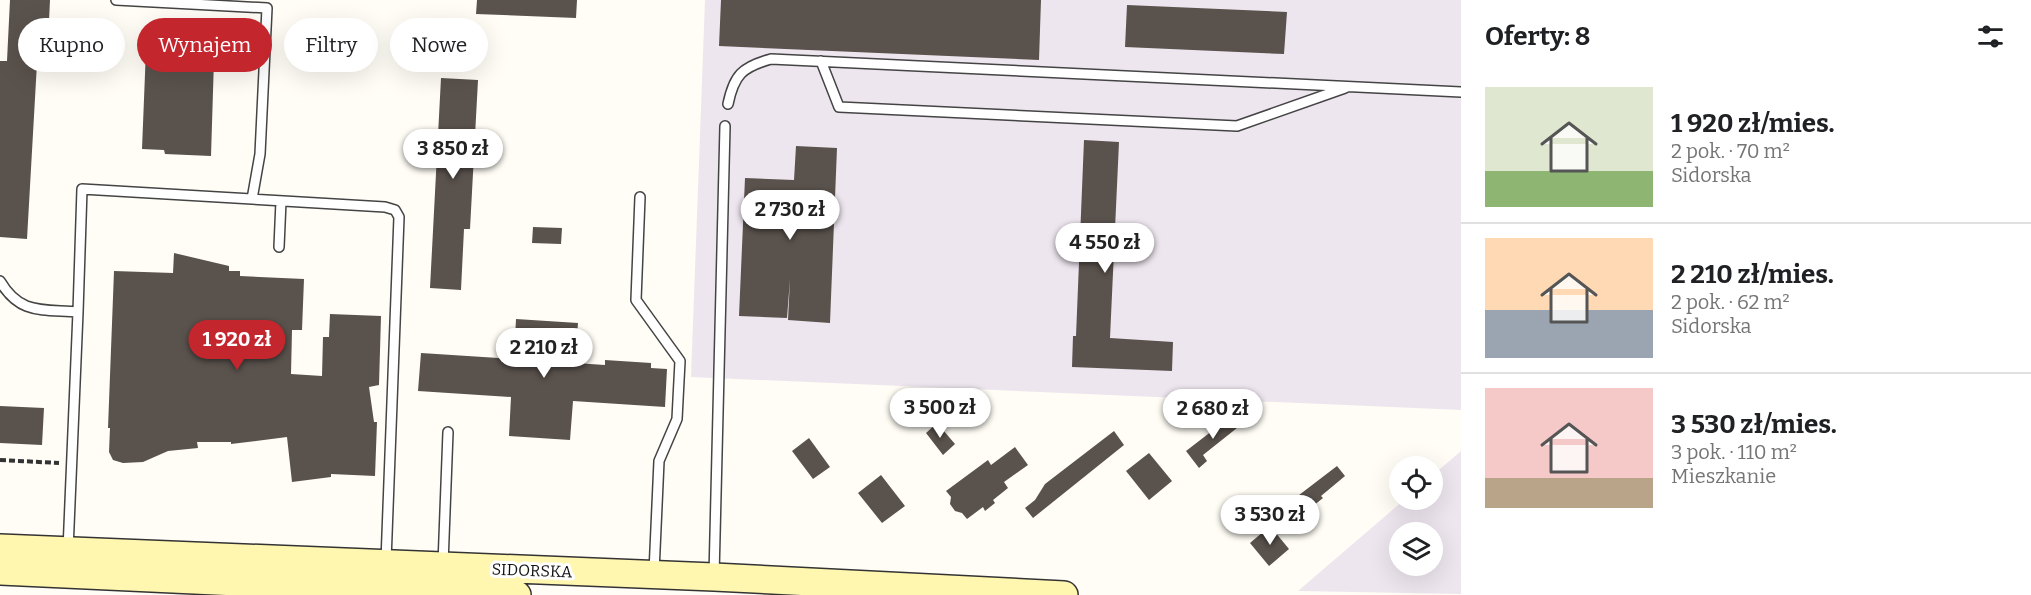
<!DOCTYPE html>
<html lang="pl">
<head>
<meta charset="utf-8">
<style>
	:root { --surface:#fff; --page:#f6f6f6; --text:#202124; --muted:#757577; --line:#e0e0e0; --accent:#c4262e }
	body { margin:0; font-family:Bitter,serif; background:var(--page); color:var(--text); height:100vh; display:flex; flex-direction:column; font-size:22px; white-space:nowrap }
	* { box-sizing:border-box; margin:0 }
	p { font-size:20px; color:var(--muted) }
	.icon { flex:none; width:33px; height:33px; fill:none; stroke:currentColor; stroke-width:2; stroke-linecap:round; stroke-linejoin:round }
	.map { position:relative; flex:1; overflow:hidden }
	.side { display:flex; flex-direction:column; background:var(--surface); width:570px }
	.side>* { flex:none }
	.hud { position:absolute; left:18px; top:18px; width:570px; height:54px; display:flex; gap:12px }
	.buttons { position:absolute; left:1389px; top:456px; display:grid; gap:12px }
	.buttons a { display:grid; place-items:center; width:54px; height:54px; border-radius:50%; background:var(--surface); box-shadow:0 6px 24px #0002; font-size:30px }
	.price { position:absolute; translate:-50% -51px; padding:0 14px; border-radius:21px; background:#fff; color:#222; font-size:20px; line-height:39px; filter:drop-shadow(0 2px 3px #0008) }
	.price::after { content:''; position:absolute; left:50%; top:36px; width:18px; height:14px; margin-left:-9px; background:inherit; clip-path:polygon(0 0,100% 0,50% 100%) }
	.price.selected { background:var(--accent); color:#fff }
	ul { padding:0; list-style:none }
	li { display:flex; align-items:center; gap:18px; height:150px; padding:0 24px }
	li+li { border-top:2px solid var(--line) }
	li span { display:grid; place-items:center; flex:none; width:168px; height:120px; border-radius:0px; color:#555 }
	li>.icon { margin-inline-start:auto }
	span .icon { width:72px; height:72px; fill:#fffc; stroke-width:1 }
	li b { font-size:26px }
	h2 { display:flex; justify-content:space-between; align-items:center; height:72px; padding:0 24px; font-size:26px }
	.pill { padding:0 21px; border-radius:27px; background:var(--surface); box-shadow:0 6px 24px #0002; font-size:21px; line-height:54px }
	.pill.selected { background:var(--accent); color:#fff }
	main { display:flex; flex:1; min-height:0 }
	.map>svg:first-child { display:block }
	.industrial { fill:#eee6ef; fill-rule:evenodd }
	.building { fill:#5a524d }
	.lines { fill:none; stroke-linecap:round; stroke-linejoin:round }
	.lane-casing { stroke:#444; stroke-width:12 }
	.secondary-casing { stroke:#333; stroke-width:30 }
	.path { stroke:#333; stroke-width:4; stroke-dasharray:6 3; stroke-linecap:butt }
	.lane { stroke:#fff; stroke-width:9 }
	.secondary { stroke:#fff6b0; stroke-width:27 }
	.labels { text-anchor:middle; stroke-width:6; stroke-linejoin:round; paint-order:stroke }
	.street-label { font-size:16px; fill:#111; stroke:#fff }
</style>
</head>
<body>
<main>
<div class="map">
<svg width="1461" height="595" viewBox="0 0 1461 595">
	<rect width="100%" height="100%" fill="#fffdf5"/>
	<path class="industrial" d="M705,0H1461V410L691,377Z
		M1461,451V594L1298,591L1404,500H1432L1433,475ZM1400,532H1432V566H1400Z"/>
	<path class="building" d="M10,0H50L47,63H37L27,239L0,237V61H7Z
		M477,0H577L576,18L476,14Z
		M721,0H1041L1039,60L719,46Z
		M1127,5L1287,12L1284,54L1125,47Z
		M147,24L215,27L211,156L165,154L164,150L142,149Z
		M441,78L478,80L470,229H464L461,290L430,288Z
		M1084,140L1119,142L1110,338L1173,342L1172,371L1072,367L1073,336H1076Z
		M796,146L837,148L830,323L788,320L790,279L787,318L739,316L745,178L794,180Z
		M533,227L562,228L561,244L532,243Z
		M174,253L229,266V271H240V276L304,279L302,330H292L291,374L322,376L323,337H329L330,314L381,316L379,385L369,387L374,422H377L375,476L331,474V477L292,482L287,437L231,444V442H197L198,448L168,451L143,462L123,463L113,460L109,452L110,428H108L114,271L173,273Z
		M516,319L578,323L575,363L605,365V360L651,363V368L667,369L665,407L573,401L570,440L509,436L511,397L418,391L421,353L514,359Z
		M0,406L44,408L42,445L0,443Z
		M1234,414L1242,424L1203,455L1207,461L1199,468L1186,451Z
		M937,423L955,444L943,455L926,433Z
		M1114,431L1124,445L1033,518L1025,508L1035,500L1045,484Z
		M809,438L830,467L813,479L792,451Z
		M1015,447L1028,465L1004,482L1008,488L993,500L995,503L985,511L983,507L967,519L962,513L955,511L950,504L951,497L946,491L988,460L991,465Z
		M1149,453L1172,481L1149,500L1126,471Z
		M1337,466L1345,476L1321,496L1323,498L1297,519L1286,505Z
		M881,475L905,506L882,523L858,493Z
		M1270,526L1289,549L1269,566L1250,543Z"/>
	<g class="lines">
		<defs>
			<path id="lane" d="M116,0L267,8L260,154L252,199
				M821,61L839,107L1237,126L1345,88
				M728,104C734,75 742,67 771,59L1461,92
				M640,197L636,300L680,361L677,419L659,461L654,572
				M279,247L281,201
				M0,281C20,315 42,309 78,312L68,550
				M78,312L82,189L385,207L395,210L399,217L386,561
				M443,564L448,432
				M714,576L725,126"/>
			<path id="secondary" d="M0,548L714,577L1064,595
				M0,571L517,595"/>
		</defs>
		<use href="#lane" class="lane-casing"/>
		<use href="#secondary" class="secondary-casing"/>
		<path class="path" d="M0,460L59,463"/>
		<use href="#lane" class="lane"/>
		<use href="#secondary" class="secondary"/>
	</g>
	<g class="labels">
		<g class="street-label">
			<text transform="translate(532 570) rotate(2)" y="6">SIDORSKA</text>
		</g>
	</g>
</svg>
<div class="buttons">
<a><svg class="icon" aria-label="locate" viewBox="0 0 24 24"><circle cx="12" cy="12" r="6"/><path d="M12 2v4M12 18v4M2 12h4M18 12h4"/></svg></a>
<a><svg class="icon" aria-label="layers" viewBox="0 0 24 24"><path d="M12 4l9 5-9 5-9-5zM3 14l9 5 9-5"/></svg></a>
</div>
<b class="price" style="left:453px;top:180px">3 850 zł</b>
<b class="price" style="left:790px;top:241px">2 730 zł</b>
<b class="price" style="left:1105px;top:274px">4 550 zł</b>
<b class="price selected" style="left:237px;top:371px">1 920 zł</b>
<b class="price" style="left:544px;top:379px">2 210 zł</b>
<b class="price" style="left:940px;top:439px">3 500 zł</b>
<b class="price" style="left:1213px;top:440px">2 680 zł</b>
<b class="price" style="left:1270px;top:546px">3 530 zł</b>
<div class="hud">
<a class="pill">Kupno</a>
<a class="pill selected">Wynajem</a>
<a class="pill">Filtry</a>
<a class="pill">Nowe</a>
</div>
</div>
<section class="side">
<h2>Oferty: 8<svg class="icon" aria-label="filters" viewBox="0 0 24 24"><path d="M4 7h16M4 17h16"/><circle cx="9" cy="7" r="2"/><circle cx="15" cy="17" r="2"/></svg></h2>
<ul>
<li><span style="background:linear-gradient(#dfe7d0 70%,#8fb573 0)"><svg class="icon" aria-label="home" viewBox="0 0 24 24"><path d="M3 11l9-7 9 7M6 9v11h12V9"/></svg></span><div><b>1 920 zł/mies.</b><p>2 pok. · 70 m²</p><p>Sidorska</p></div></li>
<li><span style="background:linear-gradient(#ffd9b3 60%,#9aa5b1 0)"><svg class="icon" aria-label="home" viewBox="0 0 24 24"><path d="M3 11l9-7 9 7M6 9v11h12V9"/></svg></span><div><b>2 210 zł/mies.</b><p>2 pok. · 62 m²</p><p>Sidorska</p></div></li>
<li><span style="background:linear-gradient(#f6c9c9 75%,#b9a48a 0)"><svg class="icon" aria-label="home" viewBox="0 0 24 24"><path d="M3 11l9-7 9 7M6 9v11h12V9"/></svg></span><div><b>3 530 zł/mies.</b><p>3 pok. · 110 m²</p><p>Mieszkanie</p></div></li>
</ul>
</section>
</main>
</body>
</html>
